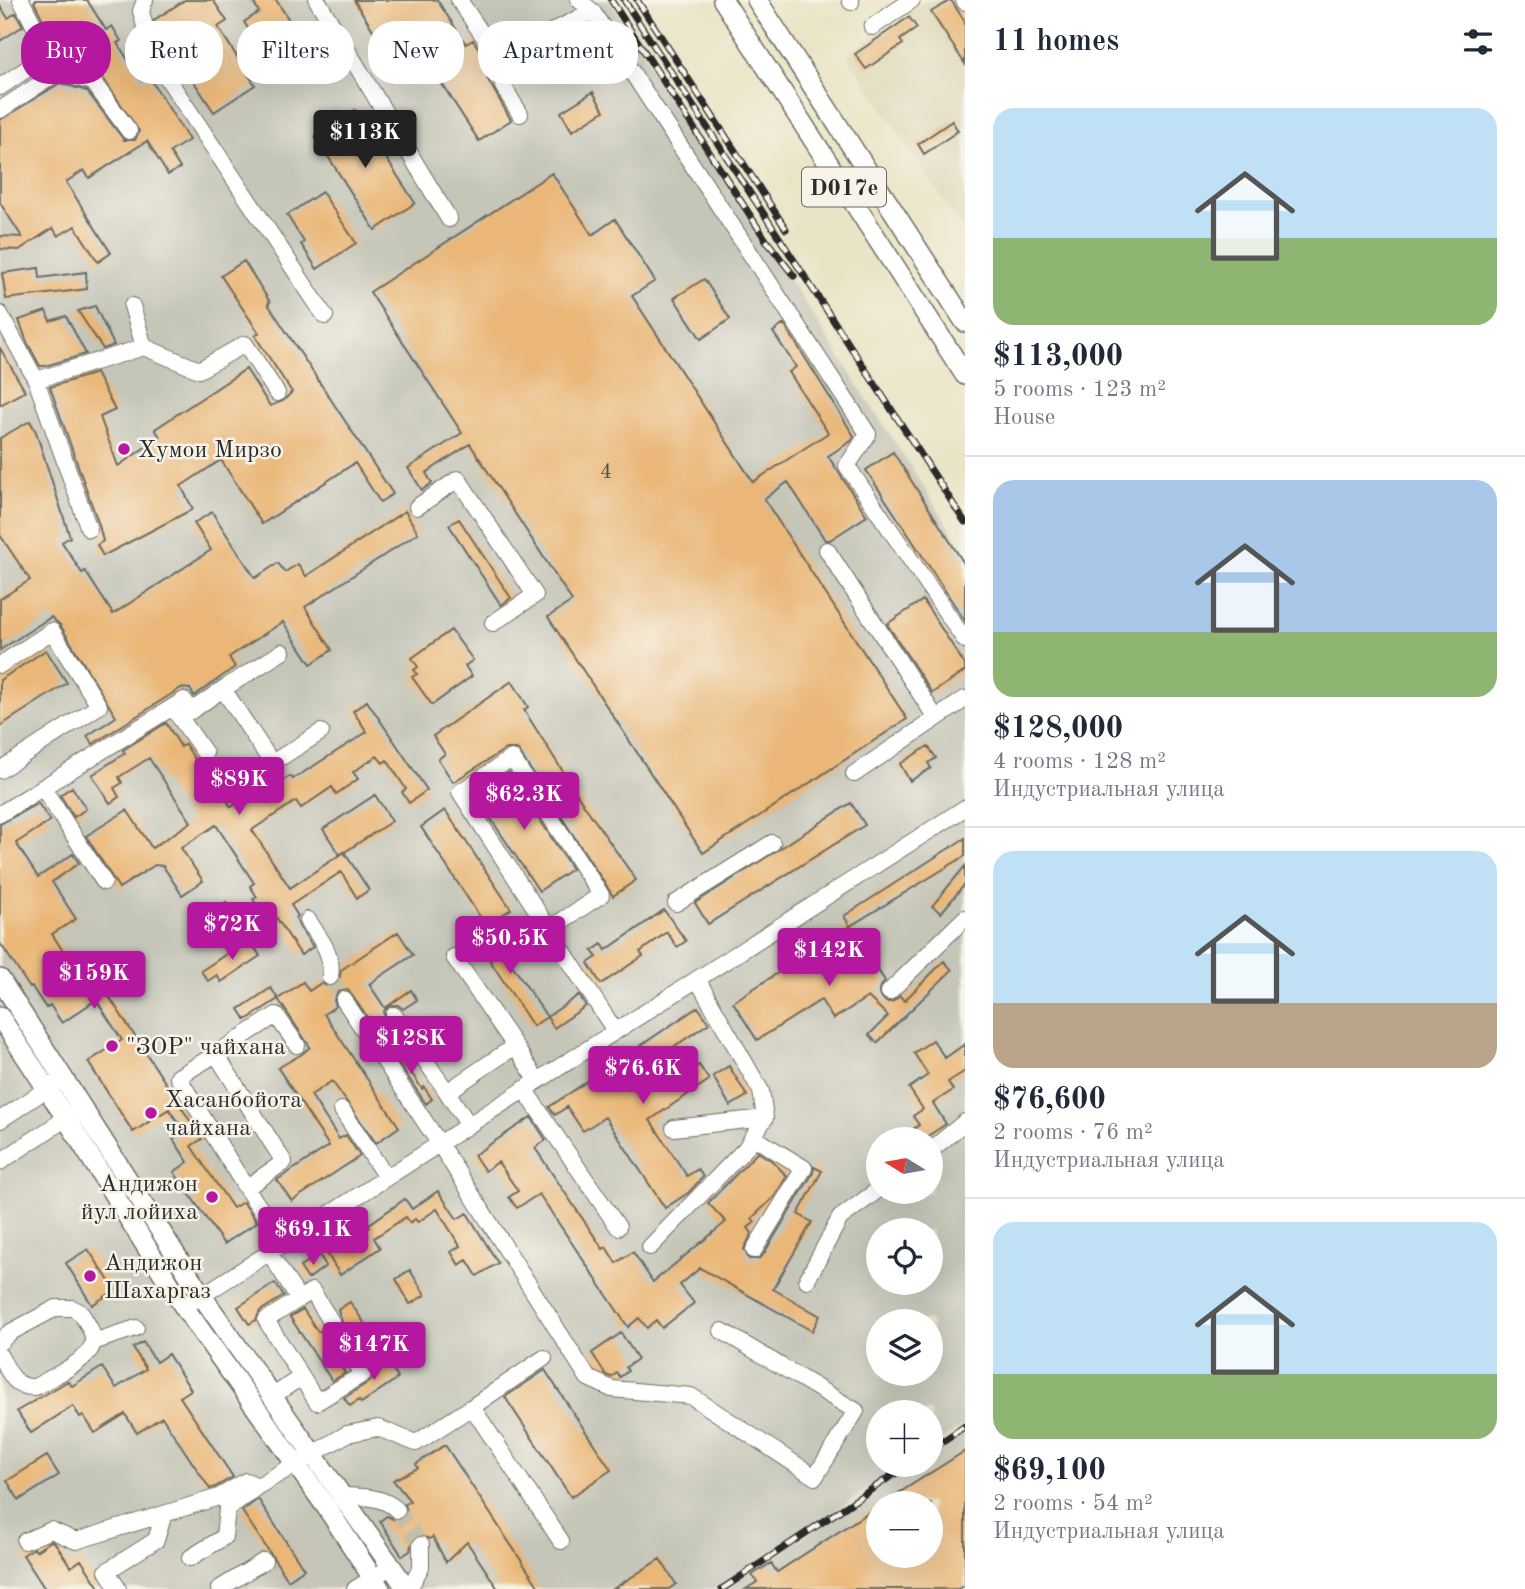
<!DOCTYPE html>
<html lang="en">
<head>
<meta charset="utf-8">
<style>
	:root { --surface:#fff; --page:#f2f2f3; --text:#1f2937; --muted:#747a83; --line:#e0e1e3; --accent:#b5179e }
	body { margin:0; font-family:"Old Standard TT",serif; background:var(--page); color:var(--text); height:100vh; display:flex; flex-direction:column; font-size:26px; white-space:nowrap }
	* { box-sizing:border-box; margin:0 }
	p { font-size:23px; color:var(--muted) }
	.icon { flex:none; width:38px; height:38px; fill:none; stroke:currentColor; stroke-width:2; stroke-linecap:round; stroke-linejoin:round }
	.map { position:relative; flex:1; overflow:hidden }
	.side { display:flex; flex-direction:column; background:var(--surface); width:560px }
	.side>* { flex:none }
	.hud { position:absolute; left:21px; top:21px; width:665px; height:63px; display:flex; gap:14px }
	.needle { width:46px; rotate:281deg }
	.tools { position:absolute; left:866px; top:1127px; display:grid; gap:14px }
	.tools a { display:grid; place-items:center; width:77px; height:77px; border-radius:50%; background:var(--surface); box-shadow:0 7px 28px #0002; font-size:35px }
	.price { position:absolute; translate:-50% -60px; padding:0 16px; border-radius:7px; background:var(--accent); color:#fff; font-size:23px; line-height:46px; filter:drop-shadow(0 2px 4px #0008) }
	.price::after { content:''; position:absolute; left:50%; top:42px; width:21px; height:16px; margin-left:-10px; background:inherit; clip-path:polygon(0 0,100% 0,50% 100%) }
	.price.on { background:#222; color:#fff }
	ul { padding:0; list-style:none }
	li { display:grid; align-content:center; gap:14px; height:371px; padding:0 28px }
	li+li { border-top:2px solid var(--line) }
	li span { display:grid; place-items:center; height:217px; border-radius:21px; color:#555 }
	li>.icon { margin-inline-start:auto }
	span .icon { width:126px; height:126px; fill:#fffc; stroke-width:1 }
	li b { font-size:30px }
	h2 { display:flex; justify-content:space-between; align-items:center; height:84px; padding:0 28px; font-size:30px }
	.tag { padding:0 24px; border-radius:28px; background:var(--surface); box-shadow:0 7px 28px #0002; font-size:24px; line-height:63px }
	.tag.on { background:var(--accent); color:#fff }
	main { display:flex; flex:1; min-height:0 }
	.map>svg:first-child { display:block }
	.built { fill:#dbd5b4 }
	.industrial { fill:#c5c5b8; fill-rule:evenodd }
	.building { fill:#eab778 }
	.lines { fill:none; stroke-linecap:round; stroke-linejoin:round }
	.minor-tunnel { stroke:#c4bfa7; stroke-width:16; stroke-dasharray:16 8; stroke-linecap:butt }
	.minor-casing { stroke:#6e6c61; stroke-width:18 }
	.major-casing { stroke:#6e6c61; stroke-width:22 }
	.minor { stroke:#fff; stroke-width:16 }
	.major { stroke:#fff; stroke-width:19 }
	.rail-casing { stroke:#2b2b2b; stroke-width:7 }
	.rail { stroke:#f7f3e8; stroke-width:4.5; stroke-dasharray:13; stroke-linecap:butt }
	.poi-dot { fill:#b5179e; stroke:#f7f3e8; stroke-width:2.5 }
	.labels { text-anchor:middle; stroke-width:5; stroke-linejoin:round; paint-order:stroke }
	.number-label { font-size:21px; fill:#5b4e3e }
	.shield { fill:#f7f3e8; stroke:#686764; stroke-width:2 }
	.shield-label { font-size:23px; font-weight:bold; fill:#2b2b2b }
	.poi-label { font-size:24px; fill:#2b2b2b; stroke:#f7f3e8; text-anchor:start }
</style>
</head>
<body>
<main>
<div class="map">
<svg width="965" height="1589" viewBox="0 0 965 1589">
	<rect width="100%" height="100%" fill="#f7f3e8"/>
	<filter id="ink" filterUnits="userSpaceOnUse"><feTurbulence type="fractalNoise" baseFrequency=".0143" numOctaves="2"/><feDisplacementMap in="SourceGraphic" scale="14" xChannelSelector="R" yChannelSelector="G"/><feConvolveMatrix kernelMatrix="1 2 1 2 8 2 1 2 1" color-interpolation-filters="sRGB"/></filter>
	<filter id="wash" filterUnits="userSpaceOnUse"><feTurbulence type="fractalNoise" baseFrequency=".00686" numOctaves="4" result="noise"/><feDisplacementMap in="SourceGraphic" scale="28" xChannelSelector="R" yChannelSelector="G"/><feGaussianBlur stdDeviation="1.57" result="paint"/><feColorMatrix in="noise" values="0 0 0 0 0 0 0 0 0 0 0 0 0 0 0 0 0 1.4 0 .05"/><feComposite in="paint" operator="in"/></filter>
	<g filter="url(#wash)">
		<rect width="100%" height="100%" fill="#eae4c6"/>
		<path class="built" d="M927,0H956L965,14V232L847,55Z"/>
		<path class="industrial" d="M0,0H609L965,551V1425L931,1448V1412H878V1465H905L748,1569L750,1572L912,1465H931V1452L965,1430V1589H0ZM878,1139H931V1192H878ZM878,1230H931V1283H878ZM878,1321H931V1374H878ZM878,1503H931V1556H878Z"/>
		<g id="blocks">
			<path class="building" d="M36,0H87L106,30L112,26L121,41L117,43L142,81L149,77L189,140L170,152L180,168L168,175L147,141L89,178L84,170L66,182L111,253L98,262L75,226L58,236L53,228L19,250L0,249V236L22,237L0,203V120L60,83L87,91L124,140H135L139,131L101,75L65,63L34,2Z
				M185,0H213L227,21L218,27L255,85L214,112L155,23L154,20Z
				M252,0H276L310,52L277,74L244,22L259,12Z
				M354,0H437L466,44L473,40L489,63L491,76L487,78L511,120L479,141L409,33L385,49Z
				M951,0L965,22V64L931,12Z
				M0,6L8,18L16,13L23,26L0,41Z
				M909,17L917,28L900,40L903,44L866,69L855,54Z
				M593,92L604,111L572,131L561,112Z
				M355,110L415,203L375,230L315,136Z
				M952,121L958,131L924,154L918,144Z
				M552,173L592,235L615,219L655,281L632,296L753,482L828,433L789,372L796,367L773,332L784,324L854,436L851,441L828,456L867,516L830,540H825L788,482L764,499L907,719L703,853L548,617L572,601L470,444L426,473L432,483L422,490L408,468L462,433L370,292Z
				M322,192L356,243L317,269L301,244L304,242L287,215Z
				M244,261L270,302L268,304L393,494L380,502L355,463L262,524L221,460L181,486L193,509L103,556L97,545L103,541L99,525L50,387L96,373L115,410L100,417L118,466L160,437L155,429L246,369L270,406L283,401L292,392L255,336L259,333L221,276Z
				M39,268L40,278L86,272L87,289L6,299L2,273Z
				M704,279L730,319L701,339L674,298Z
				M95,306L114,345L103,349L78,311Z
				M46,311L50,321L66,316L86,354L45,366H40L27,342L19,320Z
				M0,348L25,391L0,405Z
				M30,421L36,432L70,537L62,542L82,573L85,571L113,614L211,550L194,523L212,512L255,578L278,563L285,572L298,564L306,576L405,511L418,533L305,607L332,650L311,664L283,622L229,657L235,667L194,696L190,689L181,688L93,744L87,736L116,717L60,625L51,617L0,650V599L30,580L0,535V438Z
				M893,452L965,565V621L866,470Z
				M459,519L511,598L501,605L449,525Z
				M923,600L965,665V671L932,693L887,624Z
				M451,630L473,660L465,666L472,676L432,705L412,677L417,674L414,670L418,667L412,658Z
				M46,650L67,683L0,726V680Z
				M512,681L528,707L524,710L584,805L636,880L613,896L517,749H506L453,782L438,759L445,754L433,736Z
				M367,701L427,790L409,803L402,792L406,789L387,760L383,763L377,756L353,772L358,779L336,794L332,787L301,808L296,801L252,830L290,888L344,852L369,890L357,898L341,872L291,905L298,916L296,918L299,926L313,947L301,955L267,903L259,908L253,899L257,897L250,886L254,883L216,825L181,848L203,881L182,895L163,866L155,865L119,888L86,836L127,810L152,848L191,822L149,758L119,777L122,783L114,788L119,797L110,803L92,775L125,753L123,750L166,723L181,747L185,744L210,783L214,780L231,807L265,785L268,790L290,776L293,779L367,732L353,711Z
				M928,746L936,758L928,763L931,768L910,781L900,764Z
				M509,773L572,869L539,891L475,795Z
				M72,787L86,809L74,817L60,795Z
				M375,795L392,821L340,855L323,829Z
				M38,803L50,821L16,843L38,877L73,854L79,863L52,882L76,919L52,934L84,983L95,975L202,1139L191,1146L233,1208L243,1202L257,1222L224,1244L174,1172L188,1162L173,1139L184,1132L169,1109L133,1132L88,1062L122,1040L96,1000L62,1023L50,1005L46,1008L32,987L30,988L0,943V824Z
				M851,803L865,825L708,924L695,903Z
				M445,810L511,909L486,926L421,827Z
				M965,838V856L850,926L844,916Z
				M965,866V884L941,913L932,906Z
				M226,902L237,918L210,936L199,920Z
				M664,910L686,941L677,947L667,932L640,952L643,956L601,984L588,963L597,957L592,951L602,944L606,950Z
				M486,926L547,1017L533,1026L473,935Z
				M850,926L885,981L879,989V994L886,1002H892L900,996L904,1001L944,961L952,970L877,1043L869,1035L888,1016L868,997L833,1019L821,1000L757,1040L733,1002Z
				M398,932L413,955L369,984L385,1008L411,990L417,1000L403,1009L398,1005L389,1006L384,1011L385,1021L375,1028L348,990L338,992L334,1000L336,1006L324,1014L399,1127L376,1143L332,1081L311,1095L339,1139L346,1135L360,1156L292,1201L277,1180L329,1146L278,1068L302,1054L310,1047L278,999L303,982L309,991L321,983L328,987L335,986L339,982L341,970Z
				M249,939L260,956L221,982L217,975L208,981L201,971Z
				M271,988L278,999L246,1020L239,1009Z
				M579,995L586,1006L554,1028L547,1017Z
				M698,1007L709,1023L656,1059L673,1082L699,1065L709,1080L650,1120L687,1176L698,1169L703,1177L688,1193L665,1208L605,1117L583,1131L567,1107L555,1115L549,1107Z
				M933,1040L945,1058L965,1044V1071L948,1082L953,1090L933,1103L946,1124L923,1139H914L909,1132L919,1125L913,1116L923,1109L909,1088L928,1075L914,1053Z
				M394,1046L422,1089L424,1087L432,1099L426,1104L389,1049Z
				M729,1066L747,1096L730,1106L713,1076Z
				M531,1117L546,1140L535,1148L603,1249L606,1247L616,1263L633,1252L653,1282L726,1222L708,1203L758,1152L772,1161L787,1176L774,1197L752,1218L755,1222L748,1228L752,1233L744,1249L749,1259H758L763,1255L813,1173L814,1167L822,1171L798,1214L812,1222L773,1289L820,1316L812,1331L700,1268L680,1285L694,1303L662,1328L656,1320L647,1328L639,1318L628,1327L539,1194L517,1208L509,1197L518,1191L498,1162L485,1171L474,1155Z
				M438,1191L457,1219L467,1213L498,1263L477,1276L467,1260L459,1265L451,1252L460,1246L437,1209L418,1222L415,1219L410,1223L406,1217L374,1238L380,1248L340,1275L328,1255L370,1227L368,1225L405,1199L412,1209Z
				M88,1249L115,1290L92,1305L66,1263Z
				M319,1254L326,1266L308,1279L300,1267Z
				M410,1270L425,1295L410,1304L396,1279Z
				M275,1283L284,1296L260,1311L256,1320L249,1324L238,1307Z
				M350,1302L369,1330L356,1339L353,1334L339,1330L342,1322L338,1310Z
				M303,1309L318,1332L323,1329L328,1333H335L332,1340L334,1346L329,1349L345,1373L332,1381L290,1317Z
				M621,1333L638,1359L626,1367L628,1371L620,1377L617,1373L611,1377L606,1375L592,1353Z
				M143,1342L156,1362L168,1354L191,1390L180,1397L233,1477L215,1487L210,1489L162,1417L137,1433L125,1414L95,1433L83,1415L80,1417L73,1406L31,1433L17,1411L68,1381L72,1386L102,1367L116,1388L146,1369L133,1348Z
				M384,1356L398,1378L361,1403L359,1400L350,1406L344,1398L372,1380L373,1373L370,1365Z
				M545,1370L611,1470L571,1497L505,1397Z
				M445,1445L540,1589H498L467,1542L446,1562L433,1537L429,1539L420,1535L412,1539L410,1551L402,1556L380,1521L387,1516L395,1520H400L407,1512L405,1504L410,1501L393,1480L418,1468L416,1464Z
				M965,1451V1585L959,1589H746L757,1582L752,1575L771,1563L777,1572L878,1506V1556H931V1503H883Z
				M47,1456L59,1475L19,1500L7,1481Z
				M258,1499L304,1569L288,1580L242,1511Z
				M51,1541L55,1543L71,1567L81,1560L100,1589H45L23,1555L34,1548L36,1551Z
				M660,1559L676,1584L669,1589H613Z"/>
		</g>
	</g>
	<g filter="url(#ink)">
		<use href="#blocks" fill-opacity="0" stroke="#6e6c61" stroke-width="2"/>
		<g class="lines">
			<path class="minor-tunnel" d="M330,977L344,1000
				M397,1510L421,1545"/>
			<defs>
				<path id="minor" d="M145,0L141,11L152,55L325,316
					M317,0L449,219
					M459,0L499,59L503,86L520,114
					M579,0L592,11L868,434L847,466L965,640
					M850,0L851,2
					M964,0L965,2
					M872,27L912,0
					M499,59L592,11
					M0,87L49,54L21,0
					M0,110L58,72L93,82L129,131
					M132,306L144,347
					M0,314L36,380L89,529
					M36,380L144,347L199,370L245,344L277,393
					M417,507L458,479L535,595L493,623
					M827,550L936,718
					M0,665L52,631L99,706L0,770
					M223,689L282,652
					M173,708L205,753
					M854,774L965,699
					M43,788L104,882
					M0,814L184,700L191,711L223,689L272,763L321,732
					M676,903L772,843
					M308,920C320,939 334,954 330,977
					M548,930L601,895L512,758L460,792L615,1031
					M454,957L515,1046
					M889,992L965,918
					M344,1000L439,1143L588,1378L612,1389L691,1396L815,1477L856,1411L722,1331
					M394,1015L447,1092
					M216,1054L178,1077L246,1188
					M524,1089L618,1227
					M342,1110L386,1177
					M0,1120L56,1083
					M468,1124L447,1092L515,1046L537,1080
					M674,1128L765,1118
					M753,1137L804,1168L754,1250
					M931,1150L965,1122
					M0,1162L74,1113
					M284,1243L246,1188L284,1162L216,1054L276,1015L297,1045
					M650,1247L746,1148L765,1118L761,1091L697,979
					M269,1252L299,1299L266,1320L317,1402L363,1374L342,1340
					M807,1280L840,1218L878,1190
					M299,1299L312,1291L332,1323
					M184,1307L965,808
					M0,1342L9,1333L56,1308H72L80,1312C85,1320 92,1329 93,1338C96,1359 51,1377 35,1387C14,1388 9,1372 0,1356
					M93,1342L136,1328
					M273,1396L301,1377
					M472,1407L544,1358
					M344,1496C362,1497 383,1496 397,1510
					M25,1541L51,1530L76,1541L219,1497L246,1481L258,1486L347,1434L378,1428L416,1443L472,1407L561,1541
					M190,1558L224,1537L227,1509L258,1486
					M118,1589L107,1571L156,1540L164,1514
					M219,1589L264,1561
					M355,1589L392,1566
					M409,1589L421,1567V1545"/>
				<path id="major" d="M723,0L965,375
					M757,0L965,322
					M0,979L202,1296L407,1589
					M0,1017L66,1118L184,1307L327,1508L380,1589"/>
			</defs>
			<use href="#minor" class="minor-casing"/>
			<use href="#major" class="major-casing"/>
			<use href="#minor" class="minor"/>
			<use href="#major" class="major"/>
			<defs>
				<path id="rail" d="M611,0L766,240L794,276
					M624,0L965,522
					M637,0L786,229
					M931,1449L965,1426
					M722,1589L908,1465"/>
			</defs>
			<use href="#rail" class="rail-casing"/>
			<use href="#rail" class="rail"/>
		</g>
	</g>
	<g class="poi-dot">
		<circle cx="124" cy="449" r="7"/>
		<circle cx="112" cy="1046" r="7"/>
		<circle cx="151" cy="1113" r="7"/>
		<circle cx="212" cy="1197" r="7"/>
		<circle cx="90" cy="1276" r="7"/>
	</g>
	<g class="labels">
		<g class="number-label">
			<text x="606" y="478">4</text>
		</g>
		<rect class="shield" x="802" y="167.5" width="84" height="39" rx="5"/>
		<g class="shield-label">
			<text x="844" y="195">D017e</text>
		</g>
		<g class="poi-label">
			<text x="138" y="457">Хумои Мирзо</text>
			<text x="126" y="1054">"ЗОР" чайхана</text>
			<text x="165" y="1107">Хасанбойота<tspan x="165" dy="28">чайхана</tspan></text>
			<text x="198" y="1191" text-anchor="end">Андижон<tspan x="198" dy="28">йул лойиха</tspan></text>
			<text x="104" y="1270">Андижон<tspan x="104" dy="28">Шахаргаз</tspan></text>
		</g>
	</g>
</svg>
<div class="tools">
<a><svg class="needle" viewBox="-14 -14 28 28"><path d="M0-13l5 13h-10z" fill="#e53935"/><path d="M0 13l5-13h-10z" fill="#747a83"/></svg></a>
<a><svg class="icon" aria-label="locate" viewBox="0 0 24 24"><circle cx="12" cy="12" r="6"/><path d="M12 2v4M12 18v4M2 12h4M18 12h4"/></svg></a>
<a><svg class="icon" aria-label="layers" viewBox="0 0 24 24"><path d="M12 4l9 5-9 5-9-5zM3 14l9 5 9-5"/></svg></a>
<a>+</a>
<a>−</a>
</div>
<b class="price on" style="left:365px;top:170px">$113K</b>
<b class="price" style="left:239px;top:817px">$89K</b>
<b class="price" style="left:524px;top:832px">$62.3K</b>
<b class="price" style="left:232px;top:962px">$72K</b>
<b class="price" style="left:510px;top:976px">$50.5K</b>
<b class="price" style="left:829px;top:988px">$142K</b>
<b class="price" style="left:94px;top:1011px">$159K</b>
<b class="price" style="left:411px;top:1076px">$128K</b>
<b class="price" style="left:643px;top:1106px">$76.6K</b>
<b class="price" style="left:313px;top:1267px">$69.1K</b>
<b class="price" style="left:374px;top:1382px">$147K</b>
<div class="hud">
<a class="tag on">Buy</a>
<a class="tag">Rent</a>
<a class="tag">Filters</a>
<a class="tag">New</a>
<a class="tag">Apartment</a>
</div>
</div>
<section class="side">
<h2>11 homes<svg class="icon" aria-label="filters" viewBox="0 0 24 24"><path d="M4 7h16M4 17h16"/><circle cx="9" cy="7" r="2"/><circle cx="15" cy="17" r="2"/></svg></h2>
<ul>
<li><span style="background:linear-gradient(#bfe0f5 60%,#8fb573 0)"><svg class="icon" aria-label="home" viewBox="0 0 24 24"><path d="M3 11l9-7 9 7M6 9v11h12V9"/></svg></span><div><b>$113,000</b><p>5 rooms · 123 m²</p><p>House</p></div></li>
<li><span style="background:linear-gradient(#a9c7e8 70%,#8fb573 0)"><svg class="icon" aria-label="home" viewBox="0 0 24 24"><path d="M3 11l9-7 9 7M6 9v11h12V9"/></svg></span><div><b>$128,000</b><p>4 rooms · 128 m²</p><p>Индустриальная улица</p></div></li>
<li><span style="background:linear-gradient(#bfe0f5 70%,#b9a48a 0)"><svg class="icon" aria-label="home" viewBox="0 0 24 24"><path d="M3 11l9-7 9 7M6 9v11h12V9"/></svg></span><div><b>$76,600</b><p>2 rooms · 76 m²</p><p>Индустриальная улица</p></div></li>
<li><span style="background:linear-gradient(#bfe0f5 70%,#8fb573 0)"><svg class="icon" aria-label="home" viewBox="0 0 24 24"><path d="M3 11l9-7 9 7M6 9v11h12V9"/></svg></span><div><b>$69,100</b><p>2 rooms · 54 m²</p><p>Индустриальная улица</p></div></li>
</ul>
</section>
</main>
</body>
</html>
